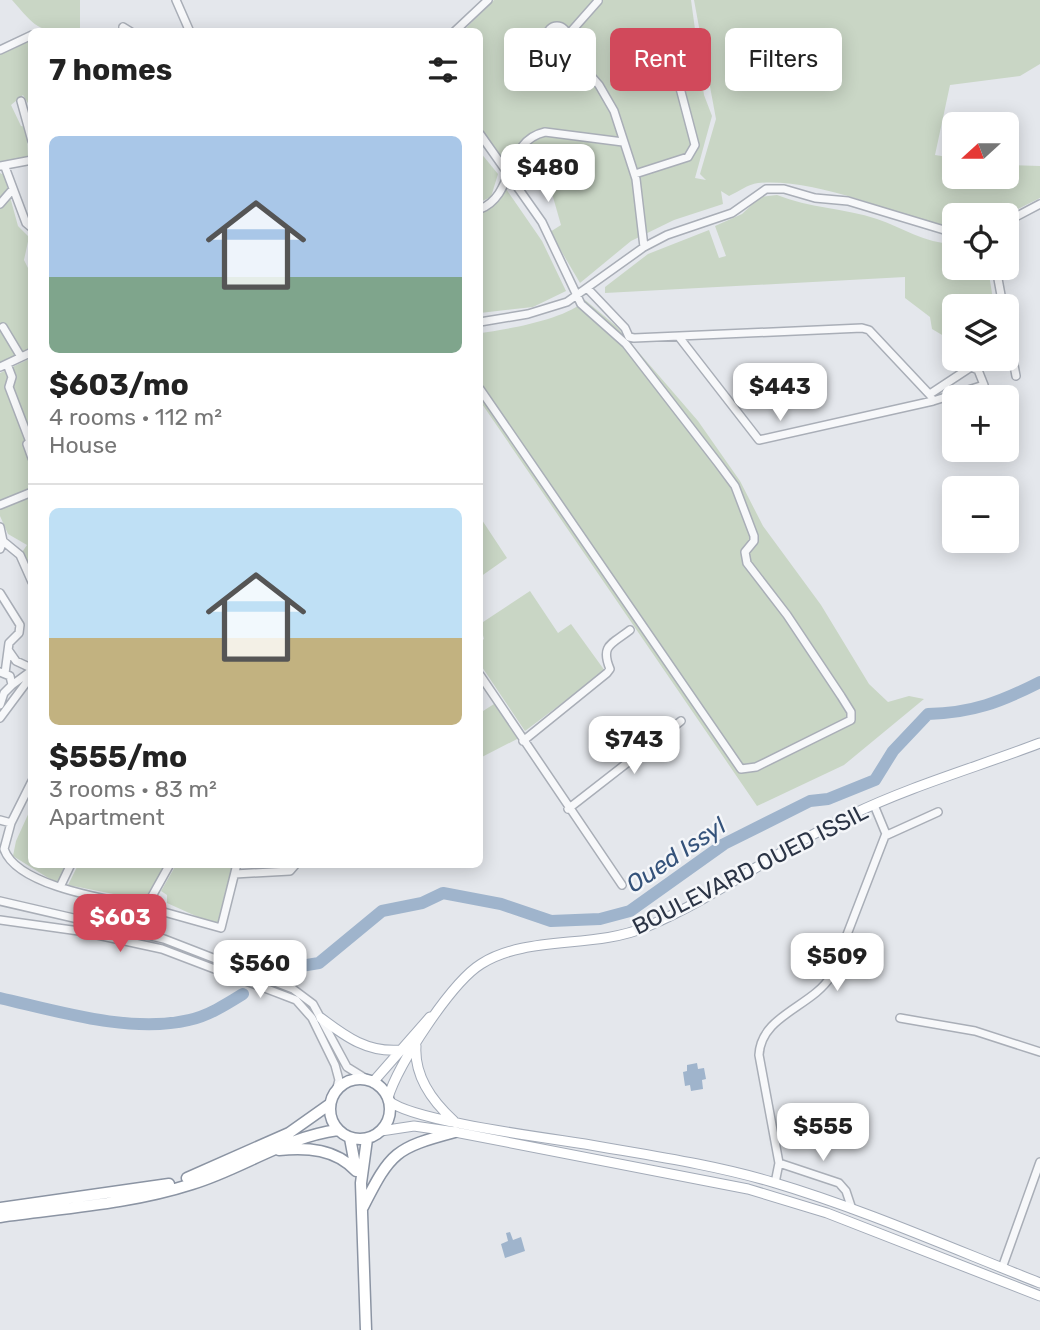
<!DOCTYPE html>
<html lang="en">
<head>
<meta charset="utf-8">
<style>
	:root { --surface:#fff; --page:#f2f2f2; --text:#222; --muted:#767676; --line:#e0e0e0; --accent:#d1495b }
	body { margin:0; font-family:Rubik,sans-serif; background:var(--page); color:var(--text); height:100vh; display:flex; flex-direction:column; font-size:26px; white-space:nowrap }
	* { box-sizing:border-box; margin:0 }
	p { font-size:23px; color:var(--muted) }
	.icon { flex:none; width:38px; height:38px; fill:none; stroke:currentColor; stroke-width:2; stroke-linecap:round; stroke-linejoin:round }
	.map { position:relative; flex:1; overflow:hidden }
	.panel { position:absolute; left:28px; top:28px; width:455px; height:840px; display:flex; flex-direction:column; background:var(--surface); border-radius:10px; box-shadow:0 4px 18px #0003 }
	.panel>* { flex:none }
	.top-card { position:absolute; left:504px; top:28px; width:430px; height:63px; display:flex; gap:14px }
	.needle { width:46px; rotate:249deg }
	.tools { position:absolute; left:942px; top:112px; display:grid; gap:14px }
	.tools a { display:grid; place-items:center; width:77px; height:77px; border-radius:10px; background:var(--surface); box-shadow:0 4px 18px #0003; font-size:35px }
	.price { position:absolute; translate:-50% -60px; padding:0 16px; border-radius:14px; background:#fff; color:#222; font-size:23px; line-height:46px; filter:drop-shadow(0 2px 4px #0008) }
	.price::after { content:''; position:absolute; left:50%; top:42px; width:21px; height:16px; margin-left:-10px; background:inherit; clip-path:polygon(0 0,100% 0,50% 100%) }
	.price.active { background:var(--accent); color:#fff }
	ul { padding:0; list-style:none }
	li { display:grid; align-content:center; gap:14px; height:371px; padding:0 21px }
	li+li { border-top:2px solid var(--line) }
	li span { display:grid; place-items:center; height:217px; border-radius:10px; color:#555 }
	li>.icon { margin-inline-start:auto }
	span .icon { width:126px; height:126px; fill:#fffc; stroke-width:1 }
	li b { font-size:30px }
	h2 { display:flex; justify-content:space-between; align-items:center; height:84px; padding:0 21px; font-size:30px }
	.tag { padding:0 24px; border-radius:10px; background:var(--surface); box-shadow:0 4px 18px #0003; font-size:24px; line-height:63px }
	.tag.active { background:var(--accent); color:#fff }
	.map>svg:first-child { display:block }
	.green { fill:#c9d6c5 }
	.water { fill:#9fb4cc }
	.lines { fill:none; stroke-linecap:round; stroke-linejoin:round }
	.river { stroke:#9fb4cc; stroke-width:12 }
	.minor-casing { stroke:#a9aeb7; stroke-width:10 }
	.major-casing { stroke:#a3abb8; stroke-width:11 }
	.highway-casing { stroke:#8b94a3; stroke-width:13 }
	.minor { stroke:#f7f8fa; stroke-width:7 }
	.major { stroke:#fff; stroke-width:9 }
	.highway { stroke:#fff; stroke-width:10 }
	.labels { text-anchor:middle; stroke-width:5; stroke-linejoin:round; paint-order:stroke }
	.street-label { font-size:23px; fill:#2b3445; stroke:#f4f6f9 }
	.water-label { font-size:24px; font-style:italic; fill:#34527a; stroke:#f4f6f9 }
</style>
</head>
<body>
<div class="map">
<svg width="1040" height="1330" viewBox="0 0 1040 1330">
	<rect width="100%" height="100%" fill="#e4e7ec"/>
	<path class="green" d="M12,0H80V31C39,32 39,31 12,0Z
		M494,0H691L704,95L712,116L695,178L706,180L700,174L716,119L694,0H1040V64L1020,76L950,85L935,155L954,158V177H1006V165L1040,166V198L1006,215H954V227L941,228C889,210 813,178 758,183C748,184 738,192 729,196L721,191L723,204L674,220L631,241L580,283L550,232L561,225L551,190L539,186L531,171L514,179L480,128V32H462Z
		M31,39V108L23,95L11,105L21,126L27,127L28,158L0,164V55L10,47Z
		M480,152L498,174L491,197L480,202Z
		M0,173L4,175L18,226L29,237L24,260L32,276L31,349L0,364Z
		M504,186L542,241L566,291L533,307L480,313V213L500,200Z
		M777,195C809,208 844,208 877,219C903,228 924,243 954,244V268H988L994,306H954V342L932,329L930,317L905,298V277L605,293V287L648,254L709,230L719,258L726,256L715,226L742,214L760,197Z
		M585,300L616,326L698,421L740,481L763,526L821,605L869,684L888,702L909,696L924,699L844,765L757,806L480,401V333C505,330 568,319 585,300Z
		M31,358V581L20,555L27,545L8,534L0,516V373Z
		M480,517L507,558L480,577Z
		M530,591L558,633L571,624L605,671L525,731L480,664V642L484,639L480,624Z
		M494,704L519,738L480,758V713Z
		M31,808L32,864L67,865L58,884L13,856L16,841Z
		M78,865V864L165,865L144,900L68,885Z
		M176,865H235L218,926L167,903V895L161,891Z"/>
	<path class="water" d="M697,1063L698,1069L704,1068L706,1079L702,1080L703,1089L691,1091L690,1085L685,1086L683,1072L687,1071V1065Z
		M510,1232L513,1240L521,1237L525,1251L505,1258L501,1244L508,1241L506,1233Z"/>
	<g class="lines">
		<path class="river" d="M271,971L319,963L382,911L422,903L443,893L501,904L551,921L600,919L630,911L724,844L810,801L828,799L875,780L893,751L928,714C972,713 1001,702 1040,682
			M0,998C57,1011 131,1034 189,1020C208,1016 227,1004 243,994"/>
		<defs>
			<path id="minor" d="M176,0L190,32
				M547 36a10 10 0 1 1 20 0a10 10 0 1 1-20 0Z
				M123,27L131,32
				M454,32L488,0
				M567,36L598,1
				M563,44L599,85L614,111L636,179L644,247
				M532,47L549,41
				M0,50L32,35
				M21,101L32,141
				M480,134L542,222L581,304L626,344L718,463L735,486L754,536V541L745,552L747,563L787,615L841,696L851,712V720L756,767L741,769L480,389
				M0,166L32,160
				M5,167L26,223L32,228
				M635,174L688,157L695,145L680,88L657,68L642,37
				M0,204L13,189
				M480,209C516,195 504,141 545,132L623,142
				M1006,222L1040,204
				M996,268L1003,306
				M588,289L625,328L629,337L634,338L862,328L869,330L931,396
				M480,322L528,314L567,302L644,247L667,235L732,213L766,189H784L815,198L848,201L954,233
				M1006,322L1016,376
				M3,327L21,357
				M679,337L759,440L933,401L984,385L978,370L971,367L930,394
				M7,364L12,377L9,387L30,442
				M0,367L32,352
				M31,441L27,444L32,458
				M0,505L32,492
				M0,527L3,541L0,549
				M3,541L20,555L32,582
				M0,593L20,625L19,633L9,643L5,673
				M9,651L16,661L31,668
				M0,672L10,676L12,685L4,693L0,705
				M480,675L622,885
				M12,685L31,671
				M0,718L32,675
				M523,741L607,673L610,669C600,645 612,644 630,630
				M32,781L11,823L4,849C17,887 112,900 146,907L170,864
				M874,805L886,834
				M568,809L681,721
				M0,820L11,823
				M235,874L290,871L296,864
				M60,887L71,864
				M0,901L164,939L293,989L313,1004L347,1067L368,1080
				M146,907L221,928L237,864
				M0,920L79,931L162,949L296,1000L312,1018L335,1065L339,1080L336,1091
				M900,1018L975,1031L1040,1052
				M779,1163L839,1183L846,1191L852,1209
				M775,1183L779,1163L759,1055C761,1015 812,1007 831,976L885,836L938,812
				M1002,1268L1040,1162"/>
			<path id="major" d="M321,1018C346,1037 368,1053 401,1050
				M416,1046C414,1076 433,1102 454,1121
				M373,1082L430,1017
				M388,1098C397,1065 452,982 481,964C526,935 594,949 646,927C717,897 780,848 851,815C911,786 977,767 1040,743
				M389,1101C412,1121 548,1138 585,1144C647,1155 711,1164 772,1182C863,1209 951,1248 1040,1283
				M381,1131L414,1126L455,1132L748,1189L827,1213L1040,1296"/>
			<path id="highway" d="M330 1109a30 30 0 1 1 60 0a30 30 0 1 1-60 0Z
				M350,1138L356,1170
				M279,1150C307,1147 336,1149 356,1171
				M187,1178L289,1133L330,1104
				M363,1207C391,1152 395,1148 455,1132
				M0,1208L169,1184
				M0,1217C63,1208 130,1204 192,1184C242,1169 285,1137 338,1130
				M366,1330L361,1183L367,1139"/>
		</defs>
		<use href="#minor" class="minor-casing"/>
		<use href="#major" class="major-casing"/>
		<use href="#highway" class="highway-casing"/>
		<use href="#minor" class="minor"/>
		<use href="#major" class="major"/>
		<use href="#highway" class="highway"/>
	</g>
	<g class="labels">
		<g class="street-label">
			<text transform="translate(750 869) rotate(-27)" y="8">BOULEVARD OUED ISSIL</text>
		</g>
		<g class="water-label">
			<text transform="translate(676 855) rotate(-34)" y="8">Oued Issyl</text>
		</g>
	</g>
</svg>
<div class="tools">
<a><svg class="needle" viewBox="-14 -14 28 28"><path d="M0-13l5 13h-10z" fill="#e53935"/><path d="M0 13l5-13h-10z" fill="#767676"/></svg></a>
<a><svg class="icon" aria-label="locate" viewBox="0 0 24 24"><circle cx="12" cy="12" r="6"/><path d="M12 2v4M12 18v4M2 12h4M18 12h4"/></svg></a>
<a><svg class="icon" aria-label="layers" viewBox="0 0 24 24"><path d="M12 4l9 5-9 5-9-5zM3 14l9 5 9-5"/></svg></a>
<a>+</a>
<a>−</a>
</div>
<b class="price" style="left:548px;top:204px">$480</b>
<b class="price" style="left:780px;top:423px">$443</b>
<b class="price" style="left:634px;top:776px">$743</b>
<b class="price active" style="left:120px;top:954px">$603</b>
<b class="price" style="left:837px;top:993px">$509</b>
<b class="price" style="left:260px;top:1000px">$560</b>
<b class="price" style="left:823px;top:1163px">$555</b>
<div class="top-card">
<a class="tag">Buy</a>
<a class="tag active">Rent</a>
<a class="tag">Filters</a>
</div>
<section class="panel">
<h2>7 homes<svg class="icon" aria-label="filters" viewBox="0 0 24 24"><path d="M4 7h16M4 17h16"/><circle cx="9" cy="7" r="2"/><circle cx="15" cy="17" r="2"/></svg></h2>
<ul>
<li><span style="background:linear-gradient(#a9c7e8 65%,#7fa58c 0)"><svg class="icon" aria-label="home" viewBox="0 0 24 24"><path d="M3 11l9-7 9 7M6 9v11h12V9"/></svg></span><div><b>$603/mo</b><p>4 rooms · 112 m²</p><p>House</p></div></li>
<li><span style="background:linear-gradient(#bfe0f5 60%,#c2b280 0)"><svg class="icon" aria-label="home" viewBox="0 0 24 24"><path d="M3 11l9-7 9 7M6 9v11h12V9"/></svg></span><div><b>$555/mo</b><p>3 rooms · 83 m²</p><p>Apartment</p></div></li>
</ul>
</section>
</div>
</body>
</html>
